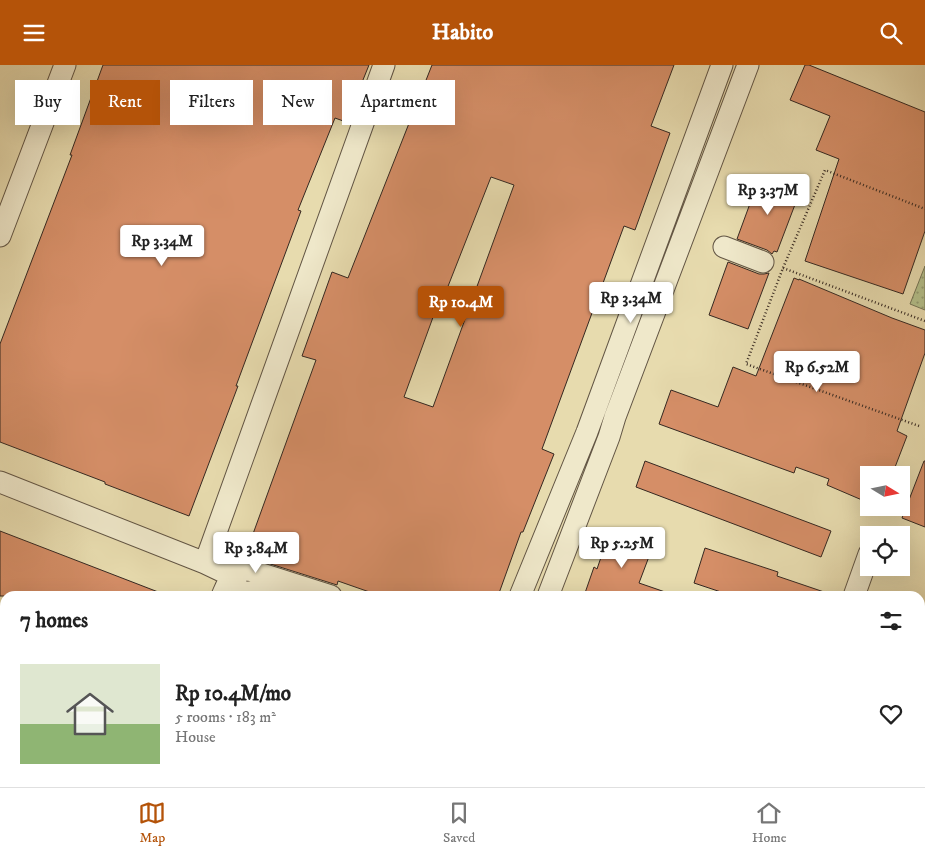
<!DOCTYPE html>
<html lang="en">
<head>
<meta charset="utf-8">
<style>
	:root { --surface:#fff; --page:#f6f6f6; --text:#222; --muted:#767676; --line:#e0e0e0; --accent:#b45309 }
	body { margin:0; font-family:"IM FELL DW Pica",serif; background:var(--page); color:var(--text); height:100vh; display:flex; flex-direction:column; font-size:19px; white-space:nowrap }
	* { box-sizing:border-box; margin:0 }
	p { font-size:16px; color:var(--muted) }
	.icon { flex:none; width:28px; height:28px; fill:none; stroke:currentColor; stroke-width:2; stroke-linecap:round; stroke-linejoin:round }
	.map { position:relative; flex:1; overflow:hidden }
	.panel { position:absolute; left:0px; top:526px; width:925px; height:196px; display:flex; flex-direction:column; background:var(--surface); border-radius:15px 15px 0 0; box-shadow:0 5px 20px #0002 }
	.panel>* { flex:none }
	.guide { position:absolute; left:15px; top:15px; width:500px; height:45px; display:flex; gap:10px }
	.needle { width:32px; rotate:100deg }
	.fabs { position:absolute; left:860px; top:401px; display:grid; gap:10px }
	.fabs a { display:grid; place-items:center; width:50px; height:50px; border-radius:0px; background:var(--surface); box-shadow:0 5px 20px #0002; font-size:25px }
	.price { position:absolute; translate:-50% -42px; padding:0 11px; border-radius:5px; background:#fff; color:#222; font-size:16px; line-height:32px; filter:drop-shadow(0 1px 2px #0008) }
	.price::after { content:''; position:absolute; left:50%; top:30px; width:15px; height:11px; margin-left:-8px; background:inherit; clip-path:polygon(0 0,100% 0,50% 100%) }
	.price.active { background:var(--accent); color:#fff }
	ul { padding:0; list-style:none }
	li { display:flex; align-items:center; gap:15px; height:125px; padding:0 20px }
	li+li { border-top:1px solid var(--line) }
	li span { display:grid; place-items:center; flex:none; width:140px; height:100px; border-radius:0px; color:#555 }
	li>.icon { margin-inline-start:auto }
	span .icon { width:60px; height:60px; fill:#fffc; stroke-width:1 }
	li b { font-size:21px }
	h2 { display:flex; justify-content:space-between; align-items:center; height:60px; padding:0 20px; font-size:21px }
	.pill { padding:0 18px; border-radius:0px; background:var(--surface); box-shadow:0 5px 20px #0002; font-size:18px; line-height:45px }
	.pill.active { background:var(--accent); color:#fff }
	header { display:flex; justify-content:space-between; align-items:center; height:65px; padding:0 20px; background:var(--accent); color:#fff; font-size:22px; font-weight:700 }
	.dock { display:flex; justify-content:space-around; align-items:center; height:70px; border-top:1px solid var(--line); background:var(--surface); font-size:14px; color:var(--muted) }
	.dock a { display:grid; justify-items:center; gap:2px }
	.dock .active { color:var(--accent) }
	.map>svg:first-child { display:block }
	.park { fill:url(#park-dots); stroke:#747456 }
	.building { fill:#d58e67; stroke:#352821; fill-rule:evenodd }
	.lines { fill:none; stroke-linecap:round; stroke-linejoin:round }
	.minor-casing { stroke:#625544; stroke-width:23 }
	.path { stroke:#352821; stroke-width:2.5; stroke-dasharray:1 2.5; stroke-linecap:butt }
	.minor { stroke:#efe8ca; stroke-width:21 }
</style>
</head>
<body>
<header><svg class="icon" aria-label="menu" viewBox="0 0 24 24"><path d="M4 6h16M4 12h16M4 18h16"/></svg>Habito<svg class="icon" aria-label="search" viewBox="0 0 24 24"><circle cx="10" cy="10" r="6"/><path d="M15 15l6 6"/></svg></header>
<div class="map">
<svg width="925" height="722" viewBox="0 0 925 722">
	<defs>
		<pattern id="park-dots" width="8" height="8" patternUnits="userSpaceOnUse" patternTransform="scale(1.25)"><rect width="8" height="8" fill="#b4c08b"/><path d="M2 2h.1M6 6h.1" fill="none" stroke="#939c71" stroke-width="1.8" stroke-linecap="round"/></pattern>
	</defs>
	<rect width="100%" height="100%" fill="#e7dbae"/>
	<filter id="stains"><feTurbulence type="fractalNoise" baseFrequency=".004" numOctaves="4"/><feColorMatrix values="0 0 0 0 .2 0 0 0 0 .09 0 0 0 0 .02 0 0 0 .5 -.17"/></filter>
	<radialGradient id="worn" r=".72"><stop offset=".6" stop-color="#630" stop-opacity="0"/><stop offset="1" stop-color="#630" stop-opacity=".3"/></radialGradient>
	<path class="park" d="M925,201V245L910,239Z"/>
	<path class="building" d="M103,0H369L346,57L335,53L298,145L301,146L236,321H238L189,451L105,419V417L0,377V279L72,90H70Z
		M432,0H674L651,61L670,68L635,165L624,161L542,384L554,389L523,467H521L498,531H381L338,516L337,520L245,491L316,295L302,291L332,207L348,213ZM491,112L514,120L433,342L404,332L440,233L443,234Z
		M805,0H809L925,47V166L903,229L805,196L839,94L816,85L830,51L790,35Z
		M759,114L799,129L777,187L774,186L772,189L767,185L737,174Z
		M728,197L759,209H764L769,208L748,264L709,250Z
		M794,213L799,215V214L892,253L925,265V288L897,366L907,371L892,410H869V438L827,420L829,414L796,402L794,408L659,359L671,325L718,342L733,302L756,311Z
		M645,396L831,466L821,492L636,422Z
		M924,396H925V462L902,453Z
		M0,466L166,530L165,531H0Z
		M610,466L653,481L639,518L671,529V531H595L585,528L594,502L597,504Z
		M705,483L778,507L777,511L830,529V531H733L694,518Z"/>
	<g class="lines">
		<defs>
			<path id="minor" d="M0,171L65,0
				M724,182L763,197
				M0,417L205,498L226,508L231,512L242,529
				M205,498L384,0
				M222,531C228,517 231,506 249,505L331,531
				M239,531C248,523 261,528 271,531
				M520,531L587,367L722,0
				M548,531L609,372L615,352L748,0
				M854,531L869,489
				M83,718L87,722
				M7,722L8,718
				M160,722L161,718
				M177,722L178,718
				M706,722L707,718"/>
		</defs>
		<use href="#minor" class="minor-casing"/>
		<path class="path" d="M783,203L925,256
			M919,361L746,299L783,203L825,105L925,144
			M788,722L789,718"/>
		<use href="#minor" class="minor"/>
	</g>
	<rect width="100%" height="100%" filter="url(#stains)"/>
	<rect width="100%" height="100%" fill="url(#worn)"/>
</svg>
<div class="fabs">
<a><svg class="needle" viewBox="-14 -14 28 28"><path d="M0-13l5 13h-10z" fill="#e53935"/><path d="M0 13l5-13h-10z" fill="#767676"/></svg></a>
<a><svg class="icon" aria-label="locate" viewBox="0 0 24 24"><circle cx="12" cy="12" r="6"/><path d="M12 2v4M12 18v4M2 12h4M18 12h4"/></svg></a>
</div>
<b class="price" style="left:768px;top:151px">Rp 3.37M</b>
<b class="price" style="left:162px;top:202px">Rp 3.34M</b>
<b class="price" style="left:631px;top:259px">Rp 3.34M</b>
<b class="price active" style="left:461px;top:263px">Rp 10.4M</b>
<b class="price" style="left:817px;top:328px">Rp 6.52M</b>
<b class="price" style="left:622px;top:504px">Rp 5.25M</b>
<b class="price" style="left:256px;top:509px">Rp 3.84M</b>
<div class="guide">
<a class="pill">Buy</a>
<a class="pill active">Rent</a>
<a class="pill">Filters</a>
<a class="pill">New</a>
<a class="pill">Apartment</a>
</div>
<section class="panel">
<h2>7 homes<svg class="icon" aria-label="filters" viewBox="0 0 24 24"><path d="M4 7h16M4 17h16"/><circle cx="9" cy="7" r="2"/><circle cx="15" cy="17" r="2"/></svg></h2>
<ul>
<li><span style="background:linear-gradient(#dfe7d0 60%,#8fb573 0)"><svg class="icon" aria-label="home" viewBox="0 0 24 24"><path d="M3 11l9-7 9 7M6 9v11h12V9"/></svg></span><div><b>Rp 10.4M/mo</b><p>5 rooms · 183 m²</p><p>House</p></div><svg class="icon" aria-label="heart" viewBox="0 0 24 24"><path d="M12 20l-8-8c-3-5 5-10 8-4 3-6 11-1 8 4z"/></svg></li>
</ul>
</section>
</div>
<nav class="dock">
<a class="active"><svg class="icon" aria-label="map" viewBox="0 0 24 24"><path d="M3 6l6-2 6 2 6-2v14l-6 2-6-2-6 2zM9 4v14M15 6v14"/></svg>Map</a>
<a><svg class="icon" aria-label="saved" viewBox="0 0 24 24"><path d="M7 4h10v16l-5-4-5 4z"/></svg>Saved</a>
<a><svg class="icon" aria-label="home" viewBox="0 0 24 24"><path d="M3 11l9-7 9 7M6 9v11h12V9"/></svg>Home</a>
</nav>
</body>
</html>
